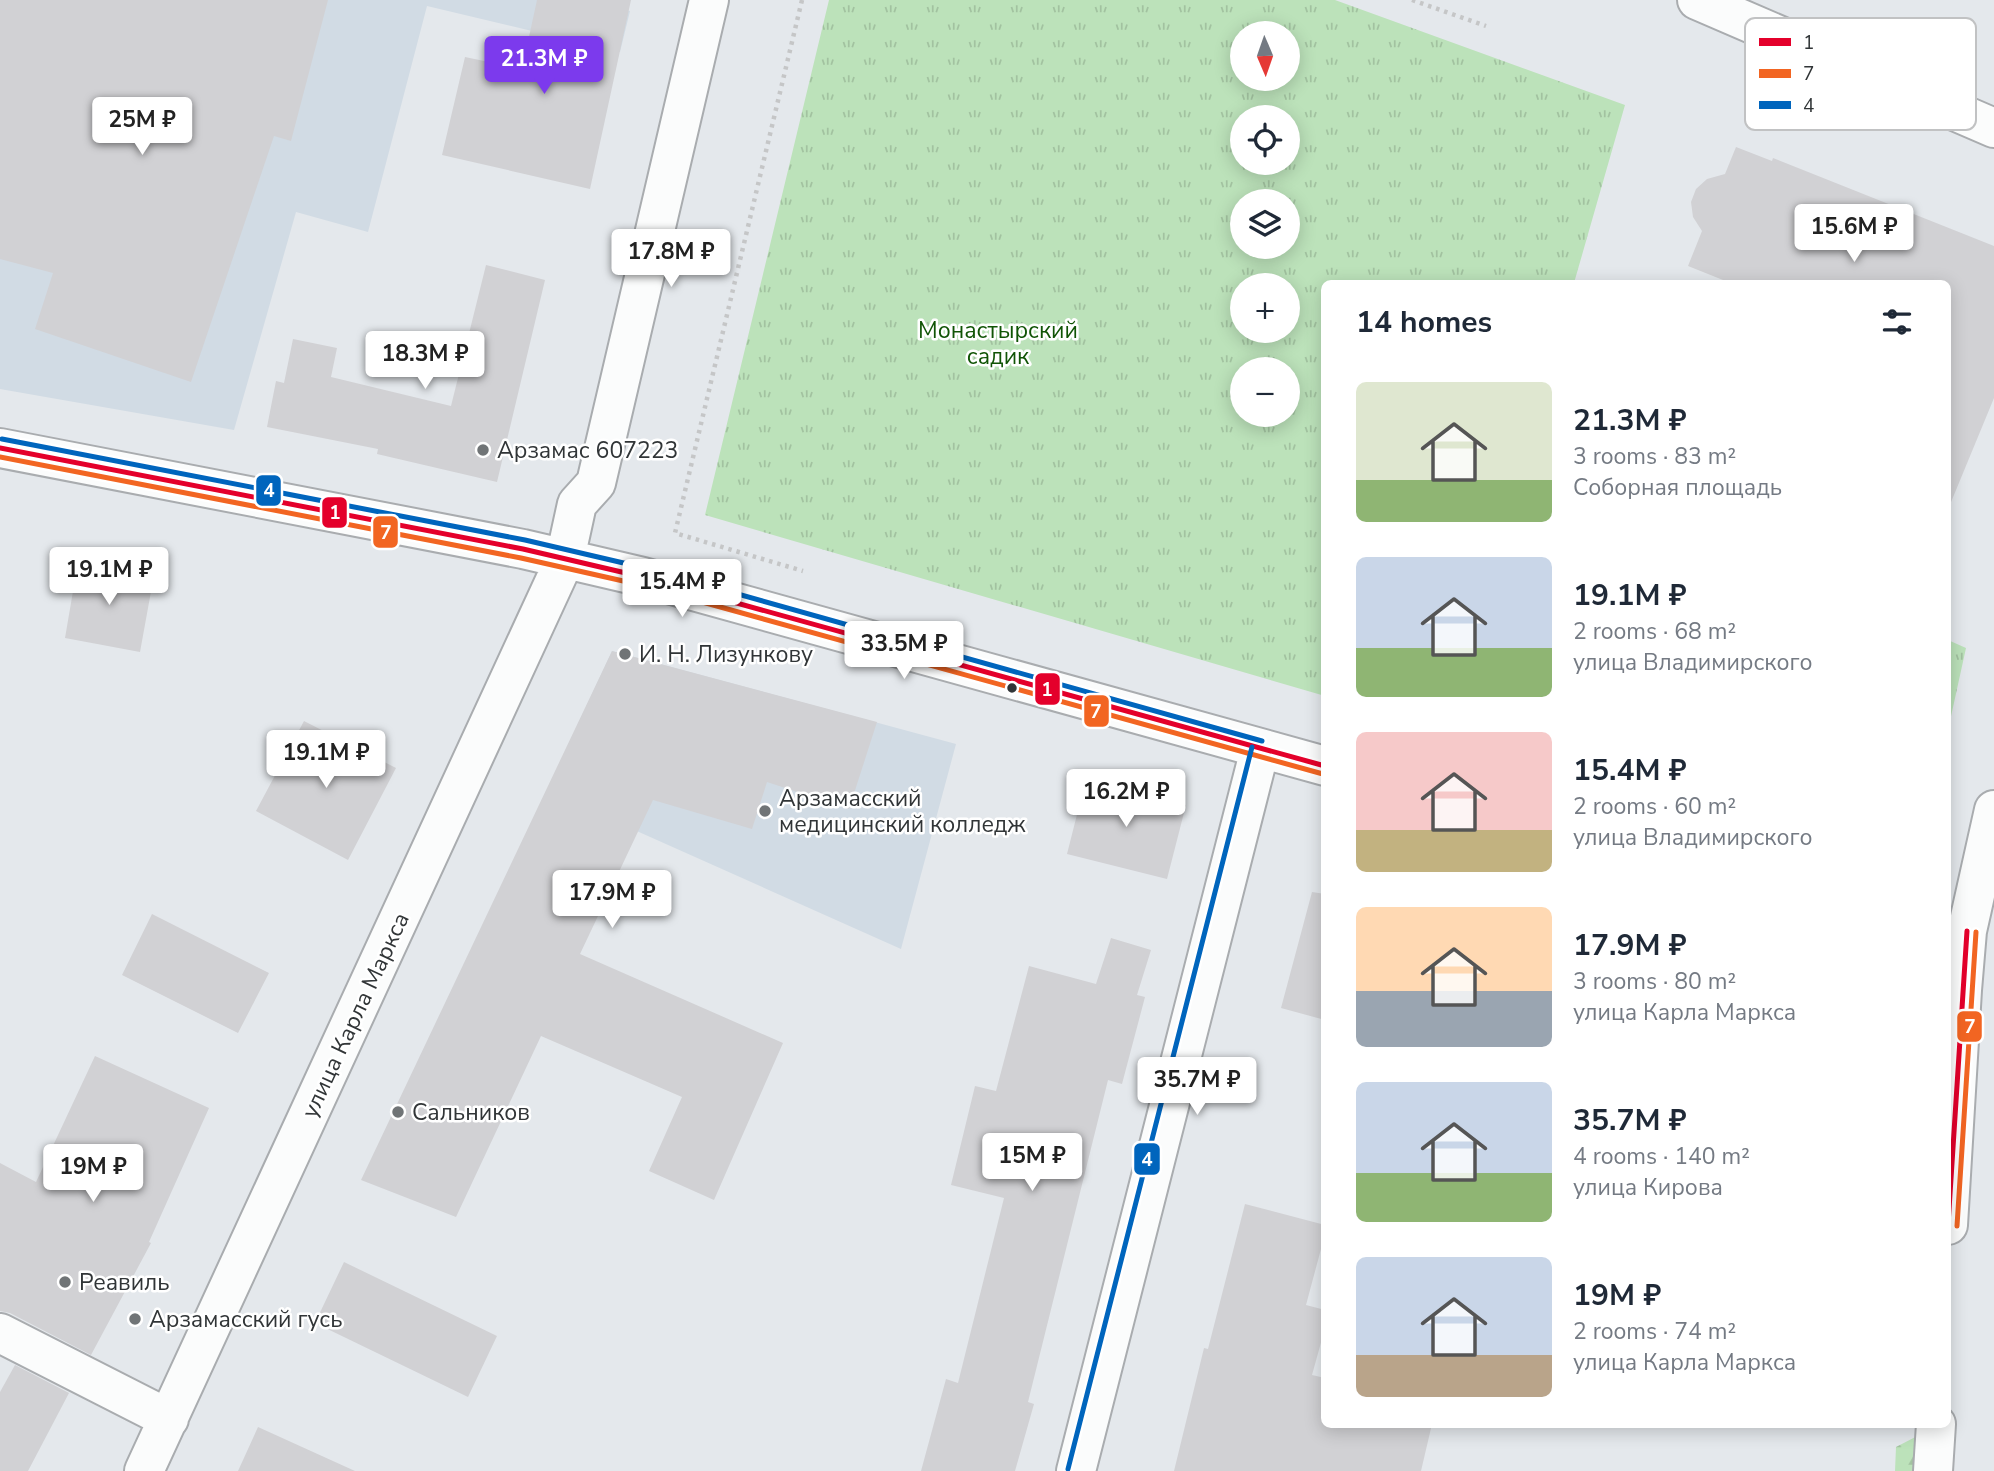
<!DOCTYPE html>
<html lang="en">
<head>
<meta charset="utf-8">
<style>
	:root { --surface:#fff; --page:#f2f2f3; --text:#1f2937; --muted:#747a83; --accent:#7c3aed }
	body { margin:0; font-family:"Nunito Sans",sans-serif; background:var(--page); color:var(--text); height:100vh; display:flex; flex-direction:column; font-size:26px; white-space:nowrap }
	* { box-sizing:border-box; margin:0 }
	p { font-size:23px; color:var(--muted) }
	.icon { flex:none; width:38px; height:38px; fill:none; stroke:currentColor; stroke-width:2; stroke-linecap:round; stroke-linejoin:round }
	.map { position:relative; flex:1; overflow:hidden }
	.panel { position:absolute; left:1321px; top:280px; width:630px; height:1148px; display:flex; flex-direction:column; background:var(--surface); border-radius:10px; box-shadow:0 4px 18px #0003 }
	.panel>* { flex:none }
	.needle { width:46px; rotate:178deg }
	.controls { position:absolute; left:1230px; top:21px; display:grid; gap:14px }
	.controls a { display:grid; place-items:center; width:70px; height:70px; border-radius:50%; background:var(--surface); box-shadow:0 4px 18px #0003; font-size:35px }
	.price { position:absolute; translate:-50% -60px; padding:0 16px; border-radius:7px; background:#fff; color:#222; font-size:23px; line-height:46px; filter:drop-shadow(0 2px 4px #0008) }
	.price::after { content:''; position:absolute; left:50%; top:42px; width:21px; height:16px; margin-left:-10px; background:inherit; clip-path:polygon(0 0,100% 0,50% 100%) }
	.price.active { background:var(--accent); color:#fff }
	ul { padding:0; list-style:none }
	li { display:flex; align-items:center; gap:21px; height:175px; padding:0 35px }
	li span { display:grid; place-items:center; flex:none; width:196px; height:140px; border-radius:10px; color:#555 }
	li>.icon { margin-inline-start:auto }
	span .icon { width:84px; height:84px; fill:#fffc; stroke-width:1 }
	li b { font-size:30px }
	h2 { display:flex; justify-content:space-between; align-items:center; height:84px; padding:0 35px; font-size:30px }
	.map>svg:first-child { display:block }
	.built { fill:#d1dbe4 }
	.forest { fill:url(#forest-firs) }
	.park { fill:url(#park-tufts); fill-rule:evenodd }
	.building { fill:#d1d1d4 }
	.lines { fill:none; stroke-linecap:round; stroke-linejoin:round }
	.minor-casing { stroke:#a9acaf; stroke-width:42 }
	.path { stroke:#c5c6c7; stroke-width:4.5; stroke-dasharray:3.5 5; stroke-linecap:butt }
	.minor { stroke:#fbfcfc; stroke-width:38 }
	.bus-1-casing { stroke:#fff; stroke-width:10 }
	.bus-2-casing { stroke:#fff; stroke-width:10 }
	.bus-3-casing { stroke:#fff; stroke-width:10 }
	.bus-1 { stroke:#e4002b; stroke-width:5 }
	.bus-2 { stroke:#f26522; stroke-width:5 }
	.bus-3 { stroke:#0065bd; stroke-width:5 }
	.poi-dot { fill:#707476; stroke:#fff; stroke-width:2.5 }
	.bus-dot { fill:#313537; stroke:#fff; stroke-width:2.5 }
	.labels { text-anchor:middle; stroke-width:5; stroke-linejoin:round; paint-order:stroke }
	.park-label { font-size:23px; fill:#105405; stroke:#fff }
	.poi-label { font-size:23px; fill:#313537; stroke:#fff; text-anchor:start }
	.street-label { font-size:23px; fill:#313537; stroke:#fff }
	.key { fill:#fff; stroke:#c1c2c3; stroke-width:2 }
	.key-label { font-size:19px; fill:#313537 }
	.line-badge { stroke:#fff; stroke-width:2.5 }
	.badge-label { font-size:19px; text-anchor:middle; font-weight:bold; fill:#fff }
</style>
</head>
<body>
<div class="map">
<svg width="1994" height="1471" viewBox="0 0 1994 1471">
	<defs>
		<pattern id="forest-firs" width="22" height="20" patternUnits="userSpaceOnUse" patternTransform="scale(1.75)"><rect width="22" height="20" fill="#bce2ba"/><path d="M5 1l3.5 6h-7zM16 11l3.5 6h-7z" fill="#a2c2a0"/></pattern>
		<pattern id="park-tufts" width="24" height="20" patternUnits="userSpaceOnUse" patternTransform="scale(1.75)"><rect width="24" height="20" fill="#bce2ba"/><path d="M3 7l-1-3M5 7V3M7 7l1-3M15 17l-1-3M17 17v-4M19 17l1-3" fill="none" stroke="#a2c2a0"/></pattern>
	</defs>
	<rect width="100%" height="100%" fill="#e4e8ec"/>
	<path class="built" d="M0,0H580L630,11L620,52L427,6L368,232L296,212L234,430L0,389Z
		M612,651L956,744L901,949L547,791Z"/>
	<path class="forest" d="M1925,1432L1923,1471H1895L1896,1447Z"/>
	<path class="park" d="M829,0H1335L1625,105L1574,283L1325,284V696L705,515ZM1242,33H1288V79H1242ZM1242,117H1288V163H1242ZM1242,201H1288V247H1242ZM1242,285H1288V331H1242ZM1242,369H1288V415H1242Z
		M1948,640L1966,648L1948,730Z"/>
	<path class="building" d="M0,0H328L291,141L274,136L191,382L35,329L53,273L0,259Z
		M537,0H631L590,189L442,155L465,57L522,69Z
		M1736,147L1772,161L1773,158L1994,246V398L1949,507L1948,284H1733L1688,266L1702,231L1693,217L1691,202L1696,189L1707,179L1725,174Z
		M486,265L545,280L497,482L377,454L378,449L267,427L276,381L284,383L293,339L337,348L331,377L451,406Z
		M78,562L154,575L140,652L65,638Z
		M612,651L877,722L849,809L767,782L752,829L653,800L580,954L783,1043L714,1200L649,1171L682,1097L541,1036L456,1217L361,1180Z
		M304,721L396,768L348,860L256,811Z
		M1086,779L1186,805L1167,879L1067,854Z
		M1312,892L1325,894V1020L1281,1008Z
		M152,914L269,973L238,1033L122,975Z
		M1111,938L1151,950L1137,995L1145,997L1122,1084L1108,1080L1028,1402L1034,1404L1015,1471H921L946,1379L958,1383L1004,1198L951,1185L975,1086L996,1091L1029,966L1096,984Z
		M95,1056L209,1108L149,1242L151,1243L91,1355L10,1313L0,1311V1163L36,1182Z
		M1245,1204L1325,1225V1234L1306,1305L1325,1310V1328L1312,1375L1325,1378V1424H1432L1421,1471H1174L1204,1348L1208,1349Z
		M344,1262L497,1336L468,1397L315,1323Z
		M15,1365L69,1393L28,1471H0V1392Z
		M258,1427L355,1471H238Z"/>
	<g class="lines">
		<defs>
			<path id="minor" d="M1697,0L1994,128
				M0,448L523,549L643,577L1325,766
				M1948,1225L1962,990L1967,931L1994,810
				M0,1333L169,1419
				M144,1471L565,559L577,504L596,483L709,0
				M1076,1471L1260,749
				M1933,1471L1936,1424"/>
		</defs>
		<use href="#minor" class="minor-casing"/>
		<path class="path" d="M802,0L675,533L803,571
			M1412,0L1486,26"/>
		<use href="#minor" class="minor"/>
		<defs>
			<path id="bus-1" d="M0,448L523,549L643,577L1325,766
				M1948,1225L1967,931"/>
			<path id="bus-2" d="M0,457L521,558L641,585L1323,774
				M1957,1226L1976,932"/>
			<path id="bus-3" d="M2,439L525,540L645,568L1262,741
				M1068,1469L1252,747"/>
		</defs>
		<use href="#bus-1" class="bus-1-casing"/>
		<use href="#bus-2" class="bus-2-casing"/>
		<use href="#bus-3" class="bus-3-casing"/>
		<use href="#bus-1" class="bus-1"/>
		<use href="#bus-2" class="bus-2"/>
		<use href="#bus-3" class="bus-3"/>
	</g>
	<g class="poi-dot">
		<circle cx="483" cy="450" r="7"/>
		<circle cx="625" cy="654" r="7"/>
		<circle cx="765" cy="811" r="7"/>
		<circle cx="398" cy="1112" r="7"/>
		<circle cx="65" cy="1282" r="7"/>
		<circle cx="135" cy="1319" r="7"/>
	</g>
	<circle class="bus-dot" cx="1012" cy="688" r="6"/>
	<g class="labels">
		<g class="park-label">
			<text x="998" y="338">Монастырский<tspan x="998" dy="26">садик</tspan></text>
		</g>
		<g class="poi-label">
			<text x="497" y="458">Арзамас 607223</text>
			<text x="639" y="662">И. Н. Лизункову</text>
			<text x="779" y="806">Арзамасский<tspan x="779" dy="26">медицинский колледж</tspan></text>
			<text x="412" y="1120">Сальников</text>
			<text x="79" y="1290">Реавиль</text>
			<text x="149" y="1327">Арзамасский гусь</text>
		</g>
		<g class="street-label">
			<text transform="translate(355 1015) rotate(-65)" y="8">улица Карла Маркса</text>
		</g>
	</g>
	<rect x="1745" y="18" width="231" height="112" rx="10" class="key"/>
	<rect x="1759" y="38" width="32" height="8" fill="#e4002b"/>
	<rect x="1759" y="69" width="32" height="9" fill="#f26522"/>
	<rect x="1759" y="101" width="32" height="8" fill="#0065bd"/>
	<g class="key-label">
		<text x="1803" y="49">1</text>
		<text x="1803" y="80">7</text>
		<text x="1803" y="112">4</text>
	</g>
	<g class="line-badge">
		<rect x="255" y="474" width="27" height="33" rx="7" fill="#0065bd"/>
		<rect x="321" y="496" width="27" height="33" rx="7" fill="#e4002b"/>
		<rect x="372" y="515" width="27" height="34" rx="7" fill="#f26522"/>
		<rect x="1034" y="672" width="27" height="34" rx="7" fill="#e4002b"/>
		<rect x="1083" y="694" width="27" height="34" rx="7" fill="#f26522"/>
		<rect x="1956" y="1010" width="27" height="33" rx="7" fill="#f26522"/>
		<rect x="1133" y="1142" width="28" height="34" rx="7" fill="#0065bd"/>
	</g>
	<g class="badge-label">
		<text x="269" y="497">4</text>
		<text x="335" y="519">1</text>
		<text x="386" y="539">7</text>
		<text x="1047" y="696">1</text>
		<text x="1096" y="718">7</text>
		<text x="1970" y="1033">7</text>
		<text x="1147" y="1166">4</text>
	</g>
</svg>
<div class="controls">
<a><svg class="needle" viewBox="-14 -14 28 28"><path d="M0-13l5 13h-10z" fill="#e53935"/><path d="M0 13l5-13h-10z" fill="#747a83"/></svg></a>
<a><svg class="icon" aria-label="locate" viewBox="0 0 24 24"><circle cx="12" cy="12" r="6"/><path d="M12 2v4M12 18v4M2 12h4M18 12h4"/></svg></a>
<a><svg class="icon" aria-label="layers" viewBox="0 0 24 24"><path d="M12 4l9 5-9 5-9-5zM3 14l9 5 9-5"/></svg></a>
<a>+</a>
<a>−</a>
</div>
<b class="price active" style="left:544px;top:96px">21.3M ₽</b>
<b class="price" style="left:142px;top:157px">25M ₽</b>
<b class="price" style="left:1854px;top:264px">15.6M ₽</b>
<b class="price" style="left:671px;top:289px">17.8M ₽</b>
<b class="price" style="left:425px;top:391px">18.3M ₽</b>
<b class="price" style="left:109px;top:607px">19.1M ₽</b>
<b class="price" style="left:682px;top:619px">15.4M ₽</b>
<b class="price" style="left:904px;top:681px">33.5M ₽</b>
<b class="price" style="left:326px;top:790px">19.1M ₽</b>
<b class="price" style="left:1126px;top:829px">16.2M ₽</b>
<b class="price" style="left:612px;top:930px">17.9M ₽</b>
<b class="price" style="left:1197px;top:1117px">35.7M ₽</b>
<b class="price" style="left:1032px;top:1193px">15M ₽</b>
<b class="price" style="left:93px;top:1204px">19M ₽</b>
<section class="panel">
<h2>14 homes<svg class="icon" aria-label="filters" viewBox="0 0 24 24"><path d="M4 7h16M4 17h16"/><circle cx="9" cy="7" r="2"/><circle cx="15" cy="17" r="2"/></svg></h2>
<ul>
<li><span style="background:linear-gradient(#dfe7d0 70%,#8fb573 0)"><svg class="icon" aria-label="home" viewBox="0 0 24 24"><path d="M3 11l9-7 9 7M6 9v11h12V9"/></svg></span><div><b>21.3M ₽</b><p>3 rooms · 83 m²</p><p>Соборная площадь</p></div></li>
<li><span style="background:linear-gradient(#c9d6e8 65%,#8fb573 0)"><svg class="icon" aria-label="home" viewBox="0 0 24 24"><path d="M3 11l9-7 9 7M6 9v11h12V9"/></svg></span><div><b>19.1M ₽</b><p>2 rooms · 68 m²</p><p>улица Владимирского</p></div></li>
<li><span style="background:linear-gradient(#f6c9c9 70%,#c2b280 0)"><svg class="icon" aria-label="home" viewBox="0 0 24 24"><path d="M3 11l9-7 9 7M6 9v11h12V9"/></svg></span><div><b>15.4M ₽</b><p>2 rooms · 60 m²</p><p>улица Владимирского</p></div></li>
<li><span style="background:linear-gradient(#ffd9b3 60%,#9aa5b1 0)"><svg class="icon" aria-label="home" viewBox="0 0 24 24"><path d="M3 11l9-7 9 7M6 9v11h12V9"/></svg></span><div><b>17.9M ₽</b><p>3 rooms · 80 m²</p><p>улица Карла Маркса</p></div></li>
<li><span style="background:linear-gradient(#c9d6e8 65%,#8fb573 0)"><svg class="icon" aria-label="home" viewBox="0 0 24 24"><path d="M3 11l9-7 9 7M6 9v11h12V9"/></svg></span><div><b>35.7M ₽</b><p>4 rooms · 140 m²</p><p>улица Кирова</p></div></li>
<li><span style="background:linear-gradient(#c9d6e8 70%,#b9a48a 0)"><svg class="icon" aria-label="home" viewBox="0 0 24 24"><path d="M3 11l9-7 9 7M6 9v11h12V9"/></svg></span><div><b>19M ₽</b><p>2 rooms · 74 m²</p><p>улица Карла Маркса</p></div></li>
</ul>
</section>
</div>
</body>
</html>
